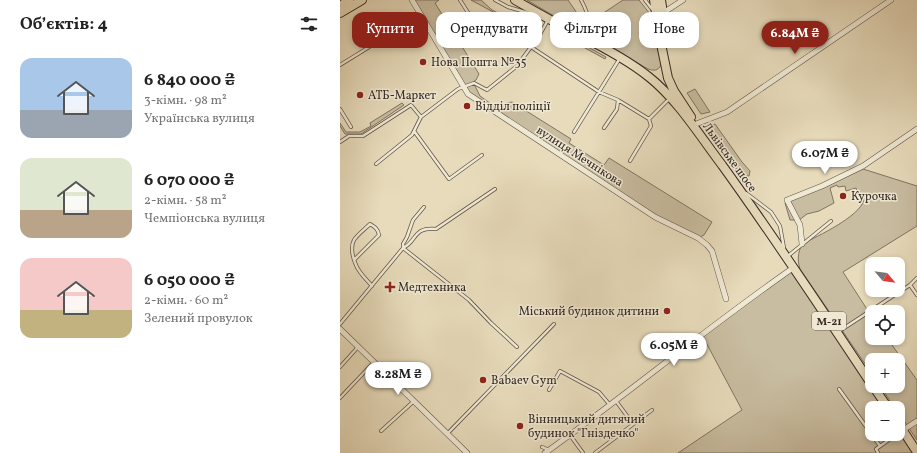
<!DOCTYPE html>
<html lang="uk">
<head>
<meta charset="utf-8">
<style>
	:root { --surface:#fff; --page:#f6f6f6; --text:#222; --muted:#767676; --accent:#8f2418 }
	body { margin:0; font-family:Vollkorn,serif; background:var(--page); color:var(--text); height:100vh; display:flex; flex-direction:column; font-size:15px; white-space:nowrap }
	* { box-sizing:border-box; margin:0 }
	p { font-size:13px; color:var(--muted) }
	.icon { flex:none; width:22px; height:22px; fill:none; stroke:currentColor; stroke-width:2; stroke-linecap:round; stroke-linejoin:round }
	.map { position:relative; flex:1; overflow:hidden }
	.side { display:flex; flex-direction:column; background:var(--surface); width:340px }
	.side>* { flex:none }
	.guide { position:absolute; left:12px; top:12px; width:380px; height:36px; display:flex; gap:8px }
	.needle { width:26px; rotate:119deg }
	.controls { position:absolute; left:525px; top:257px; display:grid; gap:8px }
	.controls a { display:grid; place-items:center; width:40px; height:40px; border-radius:8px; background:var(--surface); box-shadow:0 2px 6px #0003; font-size:20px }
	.price { position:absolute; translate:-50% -34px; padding:0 9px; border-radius:14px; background:#fff; color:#222; font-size:13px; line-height:26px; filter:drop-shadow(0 1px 2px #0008) }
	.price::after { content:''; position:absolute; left:50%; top:24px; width:12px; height:9px; margin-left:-6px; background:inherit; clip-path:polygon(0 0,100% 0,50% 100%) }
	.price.active { background:var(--accent); color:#fff }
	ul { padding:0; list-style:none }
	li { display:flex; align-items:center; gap:12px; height:100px; padding:0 20px }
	li span { display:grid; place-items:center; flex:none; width:112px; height:80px; border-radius:12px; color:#555 }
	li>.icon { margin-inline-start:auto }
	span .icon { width:48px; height:48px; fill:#fffc; stroke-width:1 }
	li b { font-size:17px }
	h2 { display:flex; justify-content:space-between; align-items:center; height:48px; padding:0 20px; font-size:17px }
	.tag { padding:0 14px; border-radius:12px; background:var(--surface); box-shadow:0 2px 6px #0003; font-size:14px; line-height:36px }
	.tag.active { background:var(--accent); color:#fff }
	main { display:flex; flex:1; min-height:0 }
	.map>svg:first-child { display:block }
	.green { fill:#c9bda1; stroke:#807462 }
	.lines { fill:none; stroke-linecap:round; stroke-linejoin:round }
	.service-casing { stroke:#62564a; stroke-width:4 }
	.minor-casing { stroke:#62564a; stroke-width:6 }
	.trunk-casing { stroke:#362a24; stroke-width:10 }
	.service { stroke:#efe8d3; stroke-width:2.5 }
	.minor { stroke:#efe8d3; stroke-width:5 }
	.trunk { stroke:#e7dbbb; stroke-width:8 }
	.poi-dot { fill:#8f2418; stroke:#efe8d3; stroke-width:1.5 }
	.labels { text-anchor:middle; stroke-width:3; stroke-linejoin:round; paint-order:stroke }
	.shield { fill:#efe8d3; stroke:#6e6358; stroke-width:1 }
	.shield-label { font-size:11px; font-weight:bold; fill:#362a24 }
	.poi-label { font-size:12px; fill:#362a24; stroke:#efe8d3; text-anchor:start }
	.street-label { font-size:12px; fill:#362a24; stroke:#efe8d3 }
</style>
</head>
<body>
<main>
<section class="side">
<h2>Об’єктів: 4<svg class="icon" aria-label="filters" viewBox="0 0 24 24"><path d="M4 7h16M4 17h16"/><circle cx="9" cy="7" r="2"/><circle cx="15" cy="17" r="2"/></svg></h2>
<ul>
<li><span style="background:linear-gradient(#a9c7e8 65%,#9aa5b1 0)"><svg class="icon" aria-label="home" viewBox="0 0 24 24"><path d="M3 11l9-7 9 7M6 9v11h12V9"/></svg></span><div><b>6 840 000 ₴</b><p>3-кімн. · 98 m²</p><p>Українська вулиця</p></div></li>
<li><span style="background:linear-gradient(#dfe7d0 65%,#b9a48a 0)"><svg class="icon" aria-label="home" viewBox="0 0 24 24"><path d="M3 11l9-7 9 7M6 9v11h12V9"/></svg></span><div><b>6 070 000 ₴</b><p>2-кімн. · 58 m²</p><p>Чемпіонська вулиця</p></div></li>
<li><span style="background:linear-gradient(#f6c9c9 65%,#c2b280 0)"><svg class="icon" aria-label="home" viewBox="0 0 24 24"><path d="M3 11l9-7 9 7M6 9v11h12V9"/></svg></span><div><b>6 050 000 ₴</b><p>2-кімн. · 60 m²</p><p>Зелений провулок</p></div></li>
</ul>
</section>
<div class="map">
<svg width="577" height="453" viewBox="0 0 577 453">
	<rect width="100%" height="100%" fill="#e7dbbb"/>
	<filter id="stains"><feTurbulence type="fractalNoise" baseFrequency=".005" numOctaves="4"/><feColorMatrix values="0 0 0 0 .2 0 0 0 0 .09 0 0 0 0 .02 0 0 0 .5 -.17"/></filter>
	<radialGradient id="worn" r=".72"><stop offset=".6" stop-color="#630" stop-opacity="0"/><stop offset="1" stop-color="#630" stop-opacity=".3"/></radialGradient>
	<path class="green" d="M72,0H99L95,3L139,74L136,80L133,82L140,96L161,111L167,103L172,102L231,139L229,143L264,165L269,158L372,222L364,235L358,238L315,217L128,94Z
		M131,0H141L152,10L170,19L171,17L183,23L186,18L197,24V26L192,33Z
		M187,0H228L241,19L243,28L241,32Z
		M283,0H299L310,14L315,21L321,65C318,71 314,71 308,69L256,39L254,35V32L262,14Z
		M219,31L266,57L265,59L218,33Z
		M355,89L370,112L361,114L347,93Z
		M62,103L64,105L21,134H5L0,126V123L6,132H20L31,126L30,123Z
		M375,124L402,162L410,171L409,176H401L369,127Z
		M523,169L577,186V226L503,272L532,317V338H547L577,380V440L558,412V408H555L540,386H558V360H532V374L460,269C457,259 458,253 462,244C478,236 519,217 524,200L519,197L516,188L506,191L505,186L498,187L497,185L490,188L494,203L479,211L467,214L459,220H450L445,203L483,188Z
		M451,270L544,408H532V434H558V429L574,453H338L402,410L362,335Z"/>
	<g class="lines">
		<defs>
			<path id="service" d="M120,0L145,39
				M155,0L168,7L195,15
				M241,0C245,7 248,14 249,23C250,29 249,33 253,38
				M305,0L312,9
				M191,47L259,92L278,100L309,119L311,126L290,161
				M0,65L81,15
				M0,109L11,127
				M309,119L327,101L331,99
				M264,128L277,109L278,100
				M234,132L280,58
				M0,142L9,136H23L71,105L81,117
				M142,155L109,179L74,131L81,117L118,89L134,83L147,90L177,66L199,36L208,20
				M36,164L72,135L74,131
				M406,193L431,212L440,226L444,248
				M63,248C78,241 72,227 96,229L155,189
				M63,248V244L67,237L73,220L84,207
				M448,256L491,221
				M14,260L39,235C38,229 35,227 30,224C25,229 18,234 14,240C10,247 13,259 16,265C19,273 27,280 32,286
				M570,285L577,295
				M0,324L63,248L129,300L151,323L177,347
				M498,332L570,285L577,278
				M0,367L18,347
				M499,389L540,446
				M209,390L220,371L259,392L270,405
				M0,398L34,362
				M276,401L293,424
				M41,431L74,401
				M108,433L214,324
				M230,435L243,453
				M202,447L209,450
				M255,453L312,410
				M538,453L536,449L557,434"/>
			<path id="minor" d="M72,0L128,94L315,217L358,238L367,245L372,251L386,299
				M323,13L343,0
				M356,124L387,112L551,0
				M462,244L460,225L447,200L482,186L523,166L577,129
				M0,329L127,453
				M563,430L577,421
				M205,453C289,393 368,327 453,268"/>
			<path id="trunk" d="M175,0C196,12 217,24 239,35C263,47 288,60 309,77C337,99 360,136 382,165C434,237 483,311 532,385
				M314,0L320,39L328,78L334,91L351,117
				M0,6L9,0
				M0,13L22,0
				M321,28L323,13L321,0
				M533,386L548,408
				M558,423L577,452"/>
		</defs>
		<use href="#service" class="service-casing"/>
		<use href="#minor" class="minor-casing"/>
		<use href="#trunk" class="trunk-casing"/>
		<use href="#service" class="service"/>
		<use href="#minor" class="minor"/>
		<use href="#trunk" class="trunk"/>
	</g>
	<g class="poi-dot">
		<circle cx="83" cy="62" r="4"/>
		<circle cx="20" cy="95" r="4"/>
		<circle cx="127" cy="106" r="4"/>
		<circle cx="503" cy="196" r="4"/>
		<path d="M48 281h4v4h4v4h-4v4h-4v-4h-4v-4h4z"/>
		<circle cx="327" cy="311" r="4"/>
		<circle cx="143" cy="380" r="4"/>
		<circle cx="180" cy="426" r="4"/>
	</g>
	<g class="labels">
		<rect class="shield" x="472" y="312" width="34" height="18" rx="3"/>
		<g class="shield-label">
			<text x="489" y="325">М-21</text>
		</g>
		<g class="poi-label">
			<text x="91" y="66">Нова Пошта №35</text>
			<text x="28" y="99">АТБ-Маркет</text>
			<text x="135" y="110">Відділ поліції</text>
			<text x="511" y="200">Курочка</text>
			<text x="58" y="291">Медтехника</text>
			<text x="319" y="315" text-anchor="end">Міський будинок дитини</text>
			<text x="151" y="384">Babaev Gym</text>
			<text x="188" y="423">Вінницький дитячий<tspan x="188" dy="14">будинок "Гніздечко"</tspan></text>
		</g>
		<g class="street-label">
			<text transform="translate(240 156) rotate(33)" y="4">вулиця Мечнікова</text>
			<text transform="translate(390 157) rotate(54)" y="4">Львівське шосе</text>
		</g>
	</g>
	<rect width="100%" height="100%" filter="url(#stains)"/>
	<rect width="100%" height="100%" fill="url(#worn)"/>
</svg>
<div class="controls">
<a><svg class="needle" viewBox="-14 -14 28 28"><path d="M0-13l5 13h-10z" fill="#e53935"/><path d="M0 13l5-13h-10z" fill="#767676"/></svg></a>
<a><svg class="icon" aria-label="locate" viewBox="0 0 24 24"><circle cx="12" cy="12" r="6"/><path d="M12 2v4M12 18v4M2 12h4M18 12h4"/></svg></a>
<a>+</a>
<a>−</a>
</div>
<b class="price active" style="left:455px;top:55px">6.84M ₴</b>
<b class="price" style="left:485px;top:175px">6.07M ₴</b>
<b class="price" style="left:334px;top:367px">6.05M ₴</b>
<b class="price" style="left:58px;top:396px">8.28M ₴</b>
<div class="guide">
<a class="tag active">Купити</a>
<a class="tag">Орендувати</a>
<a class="tag">Фільтри</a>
<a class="tag">Нове</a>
</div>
</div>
</main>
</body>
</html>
